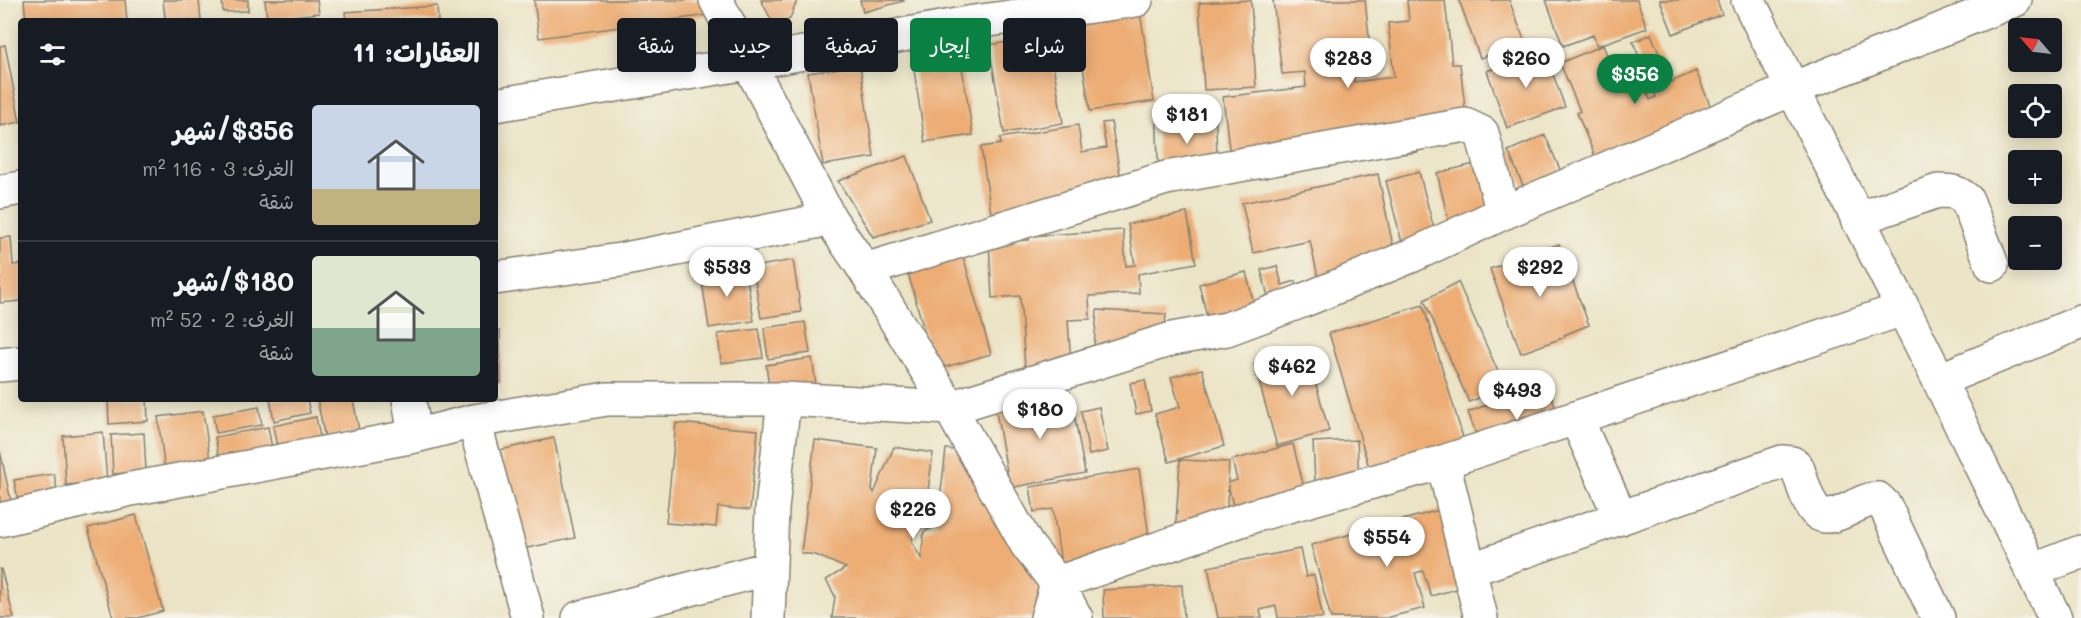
<!DOCTYPE html>
<html lang="ar">
<head>
<meta charset="utf-8">
<style>
	:root { --surface:#171b24; --page:#242831; --text:#f1f3f6; --muted:#9ea1a6; --line:#363941; --accent:#0b8043 }
	body { margin:0; font-family:Mali,"Playpen Sans Arabic",sans-serif; background:var(--page); color:var(--text); direction:rtl; height:100vh; display:flex; flex-direction:column; font-size:22px; white-space:nowrap }
	* { box-sizing:border-box; margin:0 }
	p { font-size:20px; color:var(--muted) }
	.icon { flex:none; width:33px; height:33px; fill:none; stroke:currentColor; stroke-width:2; stroke-linecap:round; stroke-linejoin:round }
	.map { position:relative; flex:1; overflow:hidden; direction:ltr }
	.sheet { position:absolute; left:18px; top:18px; width:480px; height:384px; display:flex; flex-direction:column; background:var(--surface); border-radius:6px; box-shadow:0 3px 15px #0003; direction:rtl }
	.sheet>* { flex:none }
	.guide { position:absolute; left:516px; top:18px; width:570px; height:54px; direction:rtl; display:flex; gap:12px }
	.needle { width:39px; rotate:298deg }
	.controls { position:absolute; left:2008px; top:18px; display:grid; gap:12px }
	.controls a { display:grid; place-items:center; width:54px; height:54px; border-radius:6px; background:var(--surface); box-shadow:0 3px 15px #0003; font-size:30px }
	.price { position:absolute; translate:-50% -51px; padding:0 14px; border-radius:21px; background:#fff; color:#222; font-size:20px; line-height:39px; filter:drop-shadow(0 2px 3px #0008) }
	.price::after { content:''; position:absolute; left:50%; top:36px; width:18px; height:14px; margin-left:-9px; background:inherit; clip-path:polygon(0 0,100% 0,50% 100%) }
	.price.current { background:var(--accent); color:#fff }
	ul { padding:0; list-style:none }
	li { display:flex; align-items:center; gap:18px; height:150px; padding:0 18px }
	li+li { border-top:2px solid var(--line) }
	li span { display:grid; place-items:center; flex:none; width:168px; height:120px; border-radius:6px; color:#555 }
	li>.icon { margin-inline-start:auto }
	span .icon { width:72px; height:72px; fill:#fffc; stroke-width:1 }
	li b { font-size:26px }
	h2 { display:flex; justify-content:space-between; align-items:center; height:72px; padding:0 18px; font-size:26px }
	.pill { padding:0 21px; border-radius:6px; background:var(--surface); box-shadow:0 3px 15px #0003; font-size:21px; line-height:54px }
	.pill.current { background:var(--accent); color:#fff }
	.map>svg:first-child { display:block }
	.building { fill:#edad74 }
	.lines { fill:none; stroke-linecap:round; stroke-linejoin:round }
	.minor-casing { stroke:#848071; stroke-width:36 }
	.minor { stroke:#fff; stroke-width:33 }
</style>
</head>
<body>
<div class="map">
<svg width="2081" height="618" viewBox="0 0 2081 618">
	<rect width="100%" height="100%" fill="#f7f3e8"/>
	<filter id="ink" filterUnits="userSpaceOnUse"><feTurbulence type="fractalNoise" baseFrequency=".0167" numOctaves="2"/><feDisplacementMap in="SourceGraphic" scale="12" xChannelSelector="R" yChannelSelector="G"/><feConvolveMatrix kernelMatrix="1 2 1 2 8 2 1 2 1" color-interpolation-filters="sRGB"/></filter>
	<filter id="wash" filterUnits="userSpaceOnUse"><feTurbulence type="fractalNoise" baseFrequency=".008" numOctaves="4" result="noise"/><feDisplacementMap in="SourceGraphic" scale="24" xChannelSelector="R" yChannelSelector="G"/><feGaussianBlur stdDeviation="1.35" result="paint"/><feColorMatrix in="noise" values="0 0 0 0 0 0 0 0 0 0 0 0 0 0 0 0 0 1.4 0 .05"/><feComposite in="paint" operator="in"/></filter>
	<g filter="url(#wash)">
		<rect width="100%" height="100%" fill="#ebe4c6"/>
		<g id="blocks">
			<path class="building" d="M24,0H125L127,21H26Z
				M163,0H199L201,21H150L165,18Z
				M222,0H248V11L223,12Z
				M265,0H317L319,13L267,19Z
				M534,0H701L709,15L539,38Z
				M761,0H797L790,19L775,27Z
				M860,0H904V1L863,12Z
				M1251,0L1256,87L1204,90L1199,3Z
				M1273,0H1365L1373,73L1354,76V82L1394,77L1388,23L1409,21L1407,0H1445L1452,64H1460L1468,134L1414,122L1418,152L1232,173L1223,97L1306,87L1305,72L1282,74Z
				M1459,0H1509L1525,42L1480,58Z
				M1546,0H1637L1647,28L1597,46L1593,35L1563,46Z
				M1660,0H1717L1722,14L1673,34Z
				M437,6L438,21H346L345,12Z
				M1140,12L1154,101L1090,111L1076,22Z
				M1651,34L1671,82L1696,71L1718,124L1602,173L1577,113L1580,111L1560,63L1603,45L1617,79L1638,71L1650,100L1656,97L1633,42Z
				M1048,35L1063,123L1004,133L989,45Z
				M958,43L973,135L925,142L911,50Z
				M5,45L20,122L0,126V46Z
				M1544,50L1565,107L1507,128L1487,71Z
				M860,65L874,157L823,165L808,73Z
				M1215,105L1218,182L1159,185L1156,108Z
				M1111,122L1123,191L991,213L981,147L1001,144L1000,138L1078,125L1082,152L1106,148L1102,123Z
				M1545,135L1562,174L1529,199L1508,151Z
				M907,156L930,220L873,237L838,181Z
				M1487,161L1501,219L1451,231L1437,173Z
				M1419,172L1439,248L1406,258L1386,181Z
				M1378,174L1399,275L1321,291L1310,241L1253,253L1242,203Z
				M1187,213L1196,263L1138,274L1139,293L1089,296L1090,319L1068,320L1071,365L1025,368L1020,296L992,298L989,242L1029,240V236L1123,230L1126,266L1135,265L1128,224Z
				M957,235L991,354L935,370L902,251Z
				M11,237L13,265L21,264V301L0,303V238Z
				M1559,244L1589,325L1564,335L1565,337L1521,353L1490,269Z
				M793,260L801,312L761,318L753,267Z
				M1277,266L1282,285L1296,281L1302,303L1272,311L1261,270Z
				M745,267L754,321L709,328L701,274Z
				M1246,272L1258,321L1211,333L1199,284Z
				M1458,282L1505,387L1469,402L1424,300Z
				M1423,305L1471,464L1377,494L1329,333Z
				M1097,310L1166,314L1163,352L1094,347Z
				M805,322L810,353L768,359L764,328Z
				M759,329L763,358L721,363L718,334Z
				M495,331H500L501,383L495,384Z
				M1306,349L1329,431L1277,446L1254,364Z
				M812,358L817,392L770,393L766,365Z
				M1202,369L1224,446L1169,462L1155,414L1180,407L1171,377Z
				M1544,375L1565,435L1487,464L1468,412L1511,396L1507,387Z
				M1145,380L1151,411L1136,414L1130,383Z
				M1070,392L1085,473L1010,488L995,406Z
				M108,399H147L148,421L109,424Z
				M270,399H307L310,413L274,421Z
				M317,399H353L359,431L325,438Z
				M259,407L262,425L216,433L213,415Z
				M1099,407L1108,451L1089,455L1081,411Z
				M203,411L211,466L165,472L158,417Z
				M316,417L321,443L278,452L273,426Z
				M676,423L758,430L750,510L718,507L716,527L666,523Z
				M268,427L273,454L220,464L215,437Z
				M103,432L107,482L66,485L63,436Z
				M144,433L146,472L113,474L111,435Z
				M554,438L575,538L522,549L500,450Z
				M815,440L877,448L872,489L874,493L894,447L933,453L925,513L915,520L912,542L921,558L924,532L937,525L946,449L962,451L1045,596L1036,618H832L835,596L826,580L846,568L816,555L801,553Z
				M1357,440L1360,500L1316,502L1313,442Z
				M1293,444L1310,512L1239,530L1228,485L1225,540L1175,537L1180,460L1229,462L1228,483L1237,480L1232,460Z
				M0,451L13,510L0,513Z
				M1139,469L1152,556L1062,571L1053,509L1034,512L1030,487Z
				M54,474L59,499L19,506L14,480Z
				M1443,509L1464,587L1431,596L1423,571L1415,573L1425,608L1386,618H1331L1311,545Z
				M136,515L163,611L138,618H113L88,528Z
				M1300,549L1306,577L1314,575L1323,618H1278L1276,606L1260,610L1262,618H1218L1208,567Z
				M0,569H1L14,618H0Z
				M1182,585L1184,618H1104L1103,590Z"/>
		</g>
	</g>
	<g filter="url(#ink)">
		<use href="#blocks" fill-opacity="0" stroke="#848071" stroke-width="1.5"/>
		<g class="lines">
			<defs>
				<path id="minor" d="M716,0L830,219L865,270L950,408L1027,545L1057,583L1076,618
					M1748,0L1939,380L2055,618
					M495,105L748,63L974,22L1136,0
					M0,192L21,188
					M1857,219L1938,191C1951,191 1957,191 1967,200L1992,265
					M865,270L1166,178L1465,125L1482,133L1503,213
					M495,278L620,260L830,219
					M0,365L21,363
					M1939,380L2081,322
					M409,399L415,436
					M1576,418L1621,518
					M474,421L528,618
					M1443,462L1481,618
					M0,520L131,489L415,436L474,421L607,399H784L950,408L1172,339L1227,329L1302,301L1413,255L1503,213L1792,89L2015,0
					M1469,570L1782,462L1792,463L1797,467C1801,478 1806,498 1813,508C1829,531 1858,497 1878,499L1885,506L1938,618
					M2032,571L2081,552
					M579,618L770,568
					M768,618L772,509L784,399
					M1047,618L1057,583L1253,516L1443,462L1903,309"/>
			</defs>
			<use href="#minor" class="minor-casing"/>
			<use href="#minor" class="minor"/>
		</g>
	</g>
</svg>
<div class="controls">
<a><svg class="needle" viewBox="-14 -14 28 28"><path d="M0-13l5 13h-10z" fill="#e53935"/><path d="M0 13l5-13h-10z" fill="#9ea1a6"/></svg></a>
<a><svg class="icon" aria-label="locate" viewBox="0 0 24 24"><circle cx="12" cy="12" r="6"/><path d="M12 2v4M12 18v4M2 12h4M18 12h4"/></svg></a>
<a>+</a>
<a>−</a>
</div>
<b class="price" style="left:1348px;top:89px">$283</b>
<b class="price" style="left:1526px;top:89px">$260</b>
<b class="price current" style="left:1635px;top:105px">$356</b>
<b class="price" style="left:1187px;top:145px">$181</b>
<b class="price" style="left:727px;top:298px">$533</b>
<b class="price" style="left:1540px;top:298px">$292</b>
<b class="price" style="left:1292px;top:397px">$462</b>
<b class="price" style="left:1517px;top:421px">$493</b>
<b class="price" style="left:1040px;top:440px">$180</b>
<b class="price" style="left:913px;top:540px">$226</b>
<b class="price" style="left:1387px;top:568px">$554</b>
<div class="guide">
<a class="pill">شراء</a>
<a class="pill current">إيجار</a>
<a class="pill">تصفية</a>
<a class="pill">جديد</a>
<a class="pill">شقة</a>
</div>
<section class="sheet">
<h2>العقارات: 11<svg class="icon" aria-label="filters" viewBox="0 0 24 24"><path d="M4 7h16M4 17h16"/><circle cx="9" cy="7" r="2"/><circle cx="15" cy="17" r="2"/></svg></h2>
<ul>
<li><span style="background:linear-gradient(#c9d6e8 70%,#c2b280 0)"><svg class="icon" aria-label="home" viewBox="0 0 24 24"><path d="M3 11l9-7 9 7M6 9v11h12V9"/></svg></span><div><b>$356/شهر</b><p>الغرف: 3 · 116 m²</p><p>شقة</p></div></li>
<li><span style="background:linear-gradient(#dfe7d0 60%,#7fa58c 0)"><svg class="icon" aria-label="home" viewBox="0 0 24 24"><path d="M3 11l9-7 9 7M6 9v11h12V9"/></svg></span><div><b>$180/شهر</b><p>الغرف: 2 · 52 m²</p><p>شقة</p></div></li>
</ul>
</section>
</div>
</body>
</html>
